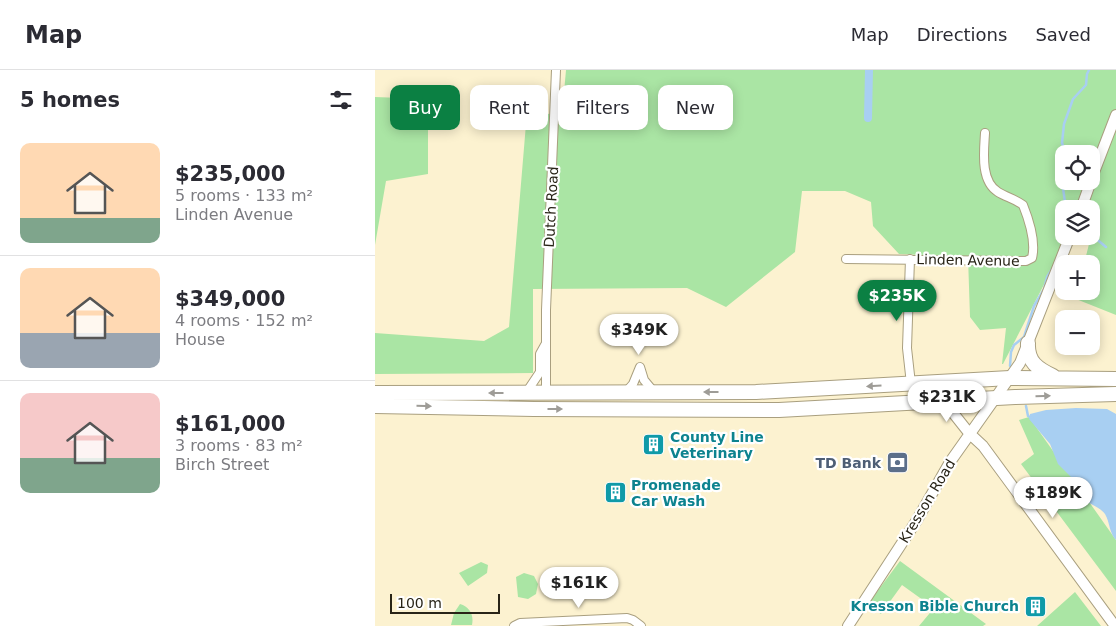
<!DOCTYPE html>
<html lang="en">
<head>
<meta charset="utf-8">
<style>
	:root { --surface:#fff; --page:#f7f7f7; --text:#2b2b33; --muted:#7c7c81; --line:#e1e1e2; --accent:#0b8043 }
	body { margin:0; font-family:"DejaVu Sans",sans-serif; background:var(--page); color:var(--text); height:100vh; display:flex; flex-direction:column; font-size:19px; white-space:nowrap }
	* { box-sizing:border-box; margin:0 }
	p { font-size:16px; color:var(--muted) }
	.icon { flex:none; width:28px; height:28px; fill:none; stroke:currentColor; stroke-width:2; stroke-linecap:round; stroke-linejoin:round }
	.map { position:relative; flex:1; overflow:hidden }
	.sheet { display:flex; flex-direction:column; background:var(--surface); width:375px }
	.sheet>* { flex:none }
	.hud { position:absolute; left:15px; top:15px; width:475px; height:45px; display:flex; gap:10px }
	.tools { position:absolute; left:680px; top:75px; display:grid; gap:10px }
	.tools a { display:grid; place-items:center; width:45px; height:45px; border-radius:10px; background:var(--surface); box-shadow:0 2px 12px #0003; font-size:25px }
	.scale { position:absolute; left:15px; bottom:12px; width:110px; box-sizing:border-box; padding-left:5px; border:2px solid #282417; border-top:0; font-size:14px; line-height:18px; white-space:nowrap; color:#282417; -webkit-text-stroke:4px #fff; paint-order:stroke }
	.price { position:absolute; translate:-50% -42px; padding:0 11px; border-radius:18px; background:#fff; color:#222; font-size:16px; line-height:32px; filter:drop-shadow(0 1px 2px #0008) }
	.price::after { content:''; position:absolute; left:50%; top:30px; width:15px; height:11px; margin-left:-8px; background:inherit; clip-path:polygon(0 0,100% 0,50% 100%) }
	.price.selected { background:var(--accent); color:#fff }
	ul { padding:0; list-style:none }
	li { display:flex; align-items:center; gap:15px; height:125px; padding:0 20px }
	li+li { border-top:1px solid var(--line) }
	li span { display:grid; place-items:center; flex:none; width:140px; height:100px; border-radius:10px; color:#555 }
	li>.icon { margin-inline-start:auto }
	span .icon { width:60px; height:60px; fill:#fffc; stroke-width:1 }
	li b { font-size:21px }
	h2 { display:flex; justify-content:space-between; align-items:center; height:60px; padding:0 20px; font-size:21px }
	.tag { padding:0 18px; border-radius:10px; background:var(--surface); box-shadow:0 2px 12px #0003; font-size:18px; line-height:45px }
	.tag.selected { background:var(--accent); color:#fff }
	header { display:flex; align-items:center; gap:30px; box-sizing:border-box; height:70px; padding:0 25px; background:var(--surface); border-bottom:1px solid var(--line) }
	header strong { font-size:24px }
	nav { display:flex; gap:28px; margin-inline-start:auto; font-size:18px }
	main { display:flex; flex:1; min-height:0 }
	.map>svg:first-child { display:block }
	.green { fill:#aae5a4; fill-rule:evenodd }
	.water { fill:#a8cff2 }
	.lines { fill:none; stroke-linecap:round; stroke-linejoin:round }
	.stream { stroke:#a8cff2; stroke-width:2.5 }
	.canal { stroke:#a8cff2; stroke-width:8 }
	.street-casing { stroke:#a99f7f; stroke-width:10 }
	.secondary-casing { stroke:#a99f7f; stroke-width:12 }
	.highway-casing { stroke:#a99f7f; stroke-width:16 }
	.street { stroke:#fff; stroke-width:8 }
	.secondary { stroke:#fff; stroke-width:10 }
	.highway { stroke:#fff; stroke-width:14 }
	.oneway { fill:#9e9c97 }
	.labels { text-anchor:middle; stroke-width:4.5; stroke-linejoin:round; paint-order:stroke }
	.street-label { font-size:14px; fill:#282417; stroke:#fff }
	.culture-label { font-size:14px; font-weight:bold; fill:#0d838f; stroke:#fff; text-anchor:start }
	.service-label { font-size:14px; font-weight:bold; fill:#4e5e75; stroke:#fff; text-anchor:end }
</style>
</head>
<body>
<header>
<strong>Map</strong>
<nav><a>Map</a><a>Directions</a><a>Saved</a></nav>
</header>
<main>
<section class="sheet">
<h2>5 homes<svg class="icon" aria-label="filters" viewBox="0 0 24 24"><path d="M4 7h16M4 17h16"/><circle cx="9" cy="7" r="2"/><circle cx="15" cy="17" r="2"/></svg></h2>
<ul>
<li><span style="background:linear-gradient(#ffd9b3 75%,#7fa58c 0)"><svg class="icon" aria-label="home" viewBox="0 0 24 24"><path d="M3 11l9-7 9 7M6 9v11h12V9"/></svg></span><div><b>$235,000</b><p>5 rooms · 133 m²</p><p>Linden Avenue</p></div></li>
<li><span style="background:linear-gradient(#ffd9b3 65%,#9aa5b1 0)"><svg class="icon" aria-label="home" viewBox="0 0 24 24"><path d="M3 11l9-7 9 7M6 9v11h12V9"/></svg></span><div><b>$349,000</b><p>4 rooms · 152 m²</p><p>House</p></div></li>
<li><span style="background:linear-gradient(#f6c9c9 65%,#7fa58c 0)"><svg class="icon" aria-label="home" viewBox="0 0 24 24"><path d="M3 11l9-7 9 7M6 9v11h12V9"/></svg></span><div><b>$161,000</b><p>3 rooms · 83 m²</p><p>Birch Street</p></div></li>
</ul>
</section>
<div class="map">
<svg width="741" height="556" viewBox="0 0 741 556">
	<rect width="100%" height="100%" fill="#fcf2d0"/>
	<path class="green" d="M191,0H741V245L701,229L703,221H716V194H709L714,174L709,166H716V139H689V166H694L628,294H627L631,258L605,260L595,247L593,187L524,184L498,156L496,132L470,121H427L420,182L351,237L312,218L158,219V303L0,304V263L109,271L134,257L152,42L187,45ZM689,84H716V111H689Z
		M0,27L53,29V104L11,111L0,175Z
		M654,347L741,470V521L646,394L659,384L644,350Z
		M525,491L611,554L608,556H544L559,538L527,515L506,544L492,535Z
		M106,492L113,495L112,503L93,516L84,503Z
		M149,503L159,506L163,514L161,524L153,529L143,527L141,507Z
		M700,522L726,556H662Z
		M85,534C95,537 99,545 97,555H76L79,543Z"/>
	<path class="water" d="M701,338L732,339L741,344V470C734,463 735,452 730,444C723,435 710,433 703,425L699,410L683,394L675,374L654,349L655,344L671,340Z"/>
	<g class="lines">
		<path class="stream" d="M691,84L687,73L689,54L698,29L711,15L712,4L714,0
			M689,108L688,118L691,139
			M716,163L719,167L731,177
			M688,171L687,160L689,149
			M635,296L636,282L639,275L649,267L659,236L669,219L672,207L677,199
			M651,336L653,346L657,348"/>
		<path class="canal" d="M493,48L494,0"/>
		<defs>
			<path id="street" d="M471,189L651,191L657,188C661,172 654,150 648,135C640,129 631,127 623,122C605,111 609,81 610,63
				M535,189L532,278L536,314
				M251,322L258,314L265,297L269,310L279,322
				M151,323L165,302V284L170,275
				M171,323V240L181,0
				M139,556L145,553L252,548L258,550L266,556"/>
			<path id="secondary" d="M716,110L741,45
				M706,139L716,111
				M561,333L575,339L594,363L608,376L740,556
				M473,556L542,450L575,392L645,293L695,166"/>
			<path id="highway" d="M653,273C652,292 663,299 678,306
				M0,323L381,322L635,308L741,309
				M0,336L159,339L404,340L640,327L741,324"/>
		</defs>
		<use href="#street" class="street-casing"/>
		<use href="#secondary" class="secondary-casing"/>
		<use href="#highway" class="highway-casing"/>
		<use href="#street" class="street"/>
		<use href="#secondary" class="secondary"/>
		<use href="#highway" class="highway"/>
	</g>
	<defs><path id="oneway-solid" d="M-6-.8H1V-3.2L6.5 0L1 3.2V.8H-6Z" transform="scale(1.25)"/></defs>
	<g class="oneway">
		<use href="#oneway-solid" transform="translate(499 316) rotate(177)"/>
		<use href="#oneway-solid" transform="translate(336 322) rotate(180)"/>
		<use href="#oneway-solid" transform="translate(121 323) rotate(-180)"/>
		<use href="#oneway-solid" transform="translate(668 326) rotate(-2)"/>
		<use href="#oneway-solid" transform="translate(49 336) rotate(1)"/>
		<use href="#oneway-solid" transform="translate(180 339)"/>
	</g>
	<defs>
		<symbol id="building-square" viewBox="-11 -11 22 22"><rect x="-9" y="-9" width="18" height="18" rx="4" fill="#0f9aa8" stroke="#fff"/><path d="M-4-6H4V6H1V3H-1V6H-4ZM-2.5-4.3h1.7v1.8h-1.7ZM.8-4.3h1.7v1.8H.8ZM-2.5-1h1.7V.8h-1.7ZM.8-1h1.7V.8H.8Z" fill="#fff"/></symbol>
		<symbol id="bank-square" viewBox="-11 -11 22 22"><rect x="-9" y="-9" width="18" height="18" rx="4" fill="#5c6f8a" stroke="#fff"/><path d="M-6-4H6V4H-6ZM0-2.3a2.3 2.3 0 1 0 0 4.6a2.3 2.3 0 1 0 0-4.6Z" fill="#fff"/></symbol>
	</defs>
	<g fill-rule="evenodd">
		<use href="#building-square" x="266" y="362" width="25" height="25"/>
		<use href="#bank-square" x="510" y="380" width="25" height="25"/>
		<use href="#building-square" x="228" y="410" width="25" height="25"/>
		<use href="#building-square" x="648" y="524" width="25" height="25"/>
	</g>
	<g class="labels">
		<g class="street-label">
			<text transform="translate(176 137) rotate(-87)" y="5">Dutch Road</text>
			<text transform="translate(593 190) rotate(1)" y="5">Linden Avenue</text>
			<text transform="translate(552 431) rotate(-59)" y="5">Kresson Road</text>
		</g>
		<g class="culture-label">
			<text x="295" y="372">County Line<tspan x="295" dy="16">Veterinary</tspan></text>
			<text x="256" y="420">Promenade<tspan x="256" dy="16">Car Wash</tspan></text>
			<text x="644" y="541" text-anchor="end">Kresson Bible Church</text>
		</g>
		<g class="service-label">
			<text x="506" y="398">TD Bank</text>
		</g>
	</g>
</svg>
<div class="tools">
<a><svg class="icon" aria-label="locate" viewBox="0 0 24 24"><circle cx="12" cy="12" r="6"/><path d="M12 2v4M12 18v4M2 12h4M18 12h4"/></svg></a>
<a><svg class="icon" aria-label="layers" viewBox="0 0 24 24"><path d="M12 4l9 5-9 5-9-5zM3 14l9 5 9-5"/></svg></a>
<a>+</a>
<a>−</a>
</div>
<div class="scale">100 m</div>
<b class="price selected" style="left:522px;top:252px">$235K</b>
<b class="price" style="left:264px;top:286px">$349K</b>
<b class="price" style="left:572px;top:353px">$231K</b>
<b class="price" style="left:678px;top:449px">$189K</b>
<b class="price" style="left:204px;top:539px">$161K</b>
<div class="hud">
<a class="tag selected">Buy</a>
<a class="tag">Rent</a>
<a class="tag">Filters</a>
<a class="tag">New</a>
</div>
</div>
</main>
</body>
</html>
